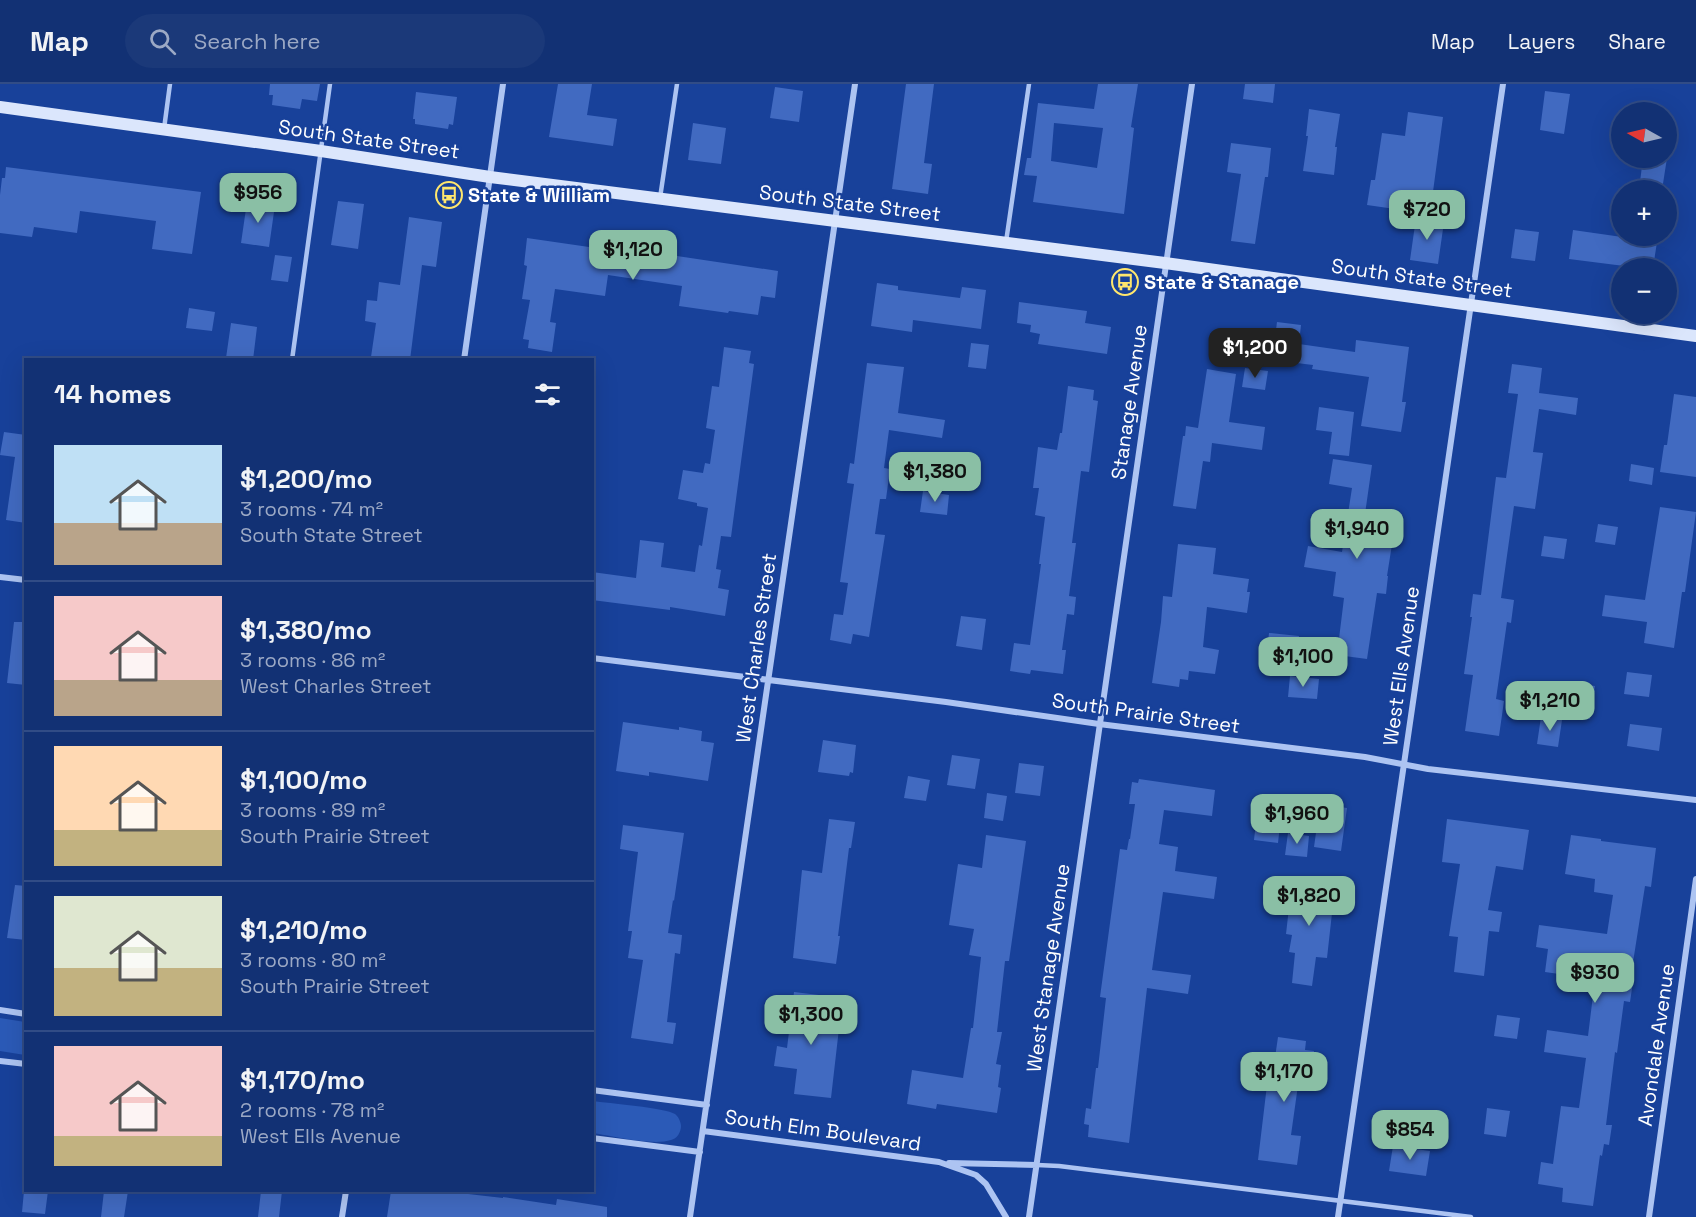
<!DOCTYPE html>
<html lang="en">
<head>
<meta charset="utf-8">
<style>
	:root { --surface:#123174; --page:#1b3979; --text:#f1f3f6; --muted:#9ca9c5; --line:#314c86; --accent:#8abfa5 }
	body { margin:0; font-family:"Space Grotesk",sans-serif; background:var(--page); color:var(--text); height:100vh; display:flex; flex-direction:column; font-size:22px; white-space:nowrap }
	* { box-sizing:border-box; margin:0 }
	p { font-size:20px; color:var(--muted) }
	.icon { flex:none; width:33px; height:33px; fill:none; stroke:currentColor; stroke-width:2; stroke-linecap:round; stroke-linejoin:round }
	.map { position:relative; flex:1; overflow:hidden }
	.drawer { position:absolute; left:24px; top:274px; width:570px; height:834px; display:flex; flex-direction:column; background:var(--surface); border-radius:0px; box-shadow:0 6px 24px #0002,0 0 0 2px var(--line) }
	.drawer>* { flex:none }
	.needle { width:39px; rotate:278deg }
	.buttons { position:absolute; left:1611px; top:18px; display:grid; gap:12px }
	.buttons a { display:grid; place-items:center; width:66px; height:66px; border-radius:50%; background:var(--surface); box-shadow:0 6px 24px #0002,0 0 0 2px var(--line); font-size:30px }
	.price { position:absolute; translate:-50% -51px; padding:0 14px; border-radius:12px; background:var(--accent); color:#111; font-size:20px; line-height:39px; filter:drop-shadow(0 2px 3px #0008) }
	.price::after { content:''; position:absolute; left:50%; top:36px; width:18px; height:14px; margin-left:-9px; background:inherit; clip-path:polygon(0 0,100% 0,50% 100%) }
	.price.on { background:#222; color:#fff }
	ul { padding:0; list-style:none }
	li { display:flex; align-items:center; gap:18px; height:150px; padding:0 30px }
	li+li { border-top:2px solid var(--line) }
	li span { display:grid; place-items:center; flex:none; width:168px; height:120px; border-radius:0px; color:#555 }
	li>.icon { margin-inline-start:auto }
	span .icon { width:72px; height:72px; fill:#fffc; stroke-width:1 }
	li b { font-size:26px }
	h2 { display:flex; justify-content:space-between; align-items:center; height:72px; padding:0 30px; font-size:26px }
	header { display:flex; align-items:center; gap:36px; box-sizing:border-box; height:84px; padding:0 30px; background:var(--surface); border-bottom:2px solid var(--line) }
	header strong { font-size:28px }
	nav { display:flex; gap:33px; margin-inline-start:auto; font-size:21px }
	.search { width:420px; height:54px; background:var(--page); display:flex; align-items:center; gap:15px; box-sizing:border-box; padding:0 21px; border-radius:33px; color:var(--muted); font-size:22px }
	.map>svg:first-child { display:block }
	.green { fill:#2b5ab7 }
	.building { fill:#416ac1; fill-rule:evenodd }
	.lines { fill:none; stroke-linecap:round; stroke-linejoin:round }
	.lane { stroke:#adc4f2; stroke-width:4.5 }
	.street { stroke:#adc4f2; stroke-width:6 }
	.secondary { stroke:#dbe6fc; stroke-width:12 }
	.labels { text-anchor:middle; stroke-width:5; stroke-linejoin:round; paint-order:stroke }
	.street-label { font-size:20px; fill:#fff; stroke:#18419a }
	.poi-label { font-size:20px; font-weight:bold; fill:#fff; stroke:#18419a; text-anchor:start }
</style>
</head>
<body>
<header>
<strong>Map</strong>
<div class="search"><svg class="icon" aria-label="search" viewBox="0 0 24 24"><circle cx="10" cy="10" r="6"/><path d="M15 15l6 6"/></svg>Search here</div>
<nav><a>Map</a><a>Layers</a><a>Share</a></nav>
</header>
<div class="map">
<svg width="1696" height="1133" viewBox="0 0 1696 1133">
	<rect width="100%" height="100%" fill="#18419a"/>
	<path class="green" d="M0,934L25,938V971L0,967Z
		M593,1017C607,1019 666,1024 675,1030C678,1032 681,1038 681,1042C681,1048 677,1055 671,1056C653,1062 612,1052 593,1049Z"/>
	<path class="building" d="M270,0H320L317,17L302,15L300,25L272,21L273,11H269Z
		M558,0H592L587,31L617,35L613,62L549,53Z
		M906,0H934L924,79L932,80L928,110L892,105Z
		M1098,0H1138L1131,43L1134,44L1124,130L1033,118L1037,92L1024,91L1027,74H1031L1038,19L1094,25ZM1054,39L1103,44L1097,84L1051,77Z
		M1245,0H1275L1273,19L1243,15Z
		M775,3L803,7L799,38L770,34Z
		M1545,7L1570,10L1564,50L1540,46Z
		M416,8L457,13L453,41L449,40L448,45L415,40V35H413Z
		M1309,25L1340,30L1335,63H1337L1334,91L1303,87L1308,52H1306Z
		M1408,28L1443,33L1430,130L1367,121L1371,96H1375L1382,49L1405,52Z
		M693,39L726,44L721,80L688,76Z
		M1231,59L1271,64L1268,93H1265L1255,160L1231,157L1241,90L1227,88Z
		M1643,74H1667L1662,106H1639Z
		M6,83L201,108L192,170L152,165L156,137L80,127L77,149L34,143L32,153L0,149V111L2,94H5Z
		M338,117L364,120L358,165L331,161Z
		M247,118L275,121L269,163L241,159Z
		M409,133L442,138L436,183L422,181L410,276H389L371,273L376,239L365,237L367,216L377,217L379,198L400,201Z
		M1416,134L1444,138L1438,180L1410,176Z
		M1515,145L1539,148L1535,177L1511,174Z
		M1573,146L1657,158L1653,184H1640L1569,175Z
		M527,154L589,163V161L630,167V165L778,187L775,214L761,212L758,231L729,227L728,229L679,222L682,202L608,191L605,212L555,205L550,238L556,239L552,268L528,264L529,256L523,255L530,216L522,215L527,182L524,181Z
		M275,171L292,173L288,198L271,196Z
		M877,199L898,202V206L960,214L962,203L986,206L981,245L913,236L912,248L871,242Z
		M1019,218L1087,227L1085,239L1111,243L1107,270L1038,260L1040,250L1030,248L1031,241L1017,239Z
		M189,224L215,228L212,247L186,244Z
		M1277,238L1301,241L1299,260L1355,268L1356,256L1409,263L1402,318H1406L1401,348L1361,342L1369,293L1312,285L1313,281L1272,276Z
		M231,239L257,243L253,276L226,274Z
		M971,259L989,261L986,285L968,283Z
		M724,263L751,267L749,279L754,280L731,453L721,452L716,485L721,486L718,504L729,506L725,532L670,523V526L592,516V488L636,494L640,456L664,459L661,483L695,488L699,461L702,462L708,424L697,422V419L678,415L683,386L703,389L705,379L710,380L715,346L706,344L712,302L719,303Z
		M867,279L904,283L898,329L945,336L942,354L889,346L884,384L890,385L886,415H880L875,450L885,451L869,553L853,550L851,560L830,556L834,530L843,531L848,499L840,498L854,400L847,399L850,379L854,380Z
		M1512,280L1542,284L1539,309L1578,314L1576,331L1539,325L1533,368L1543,369L1535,425L1514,422L1501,514L1514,516L1511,539L1507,538L1496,615L1504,617L1499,652L1465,647L1473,591L1464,590L1472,533H1470L1473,510L1481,511L1496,393L1506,394L1518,310L1508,309Z
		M1245,284L1268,287L1265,306L1242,303Z
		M1207,285L1236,290L1229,338L1265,343L1262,366L1212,359L1210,378L1203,377L1196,425L1173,422L1183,352H1185L1186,342L1198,344Z
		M1068,302L1094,306L1093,316L1098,317L1089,388L1081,387L1072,459H1076L1069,512L1076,513L1074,531L1067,530L1062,566H1066L1063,590L1031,586L1030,590L1010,587L1014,559L1030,561L1041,480H1039L1045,433L1035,431L1039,404H1033L1038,363L1057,366L1060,349H1062Z
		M1674,310L1696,313V393L1660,388L1664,361H1667Z
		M1319,323L1354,328L1349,372L1329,370L1332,348L1316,346Z
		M4,348L26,351L22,373L26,374V439L6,436L15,373L0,371Z
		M1333,375L1372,381L1365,430L1396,435L1387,492H1388L1386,510L1377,509L1367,575L1337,571L1344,514L1333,512L1336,488L1304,483L1308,462L1342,468L1352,404L1329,400Z
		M1631,380L1654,384L1652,401L1629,397Z
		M923,407L949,411L947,431L920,428Z
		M1660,423L1696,428L1685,508H1682L1674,564L1644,559L1647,538L1602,532L1605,511L1645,516Z
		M1598,440L1618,443L1615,461L1595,458Z
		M1544,452L1567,455L1564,475L1541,472Z
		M1178,460L1216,464L1213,490L1249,495L1247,508H1250L1247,529L1207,523L1203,563L1219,566L1215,590L1189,587L1188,596L1180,595L1179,603L1152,599L1161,538L1163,512L1172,513Z
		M961,532L986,535L982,566L956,562Z
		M14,538H26V601L7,599Z
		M1269,549L1299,552L1297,571L1267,567Z
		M1627,588L1652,591L1649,613L1624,610Z
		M1290,592L1319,595L1317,615L1288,613Z
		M1576,599L1595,602L1590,635L1572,632Z
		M1541,633L1562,636L1558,663L1537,660Z
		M623,638L679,646V643L702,647L701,657L714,659L708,697L649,688V692L616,687Z
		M1630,640L1662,644L1659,667L1627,662Z
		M823,656L856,661L853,689L850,688L849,692L818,688Z
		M952,671L980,675L975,705L947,701Z
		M1019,679L1044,682L1040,712L1015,709Z
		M908,692L930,696L926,717L904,714Z
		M1139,695L1215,706L1212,732L1164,726L1159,760L1178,763L1175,787L1217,793L1214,815L1163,808L1152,886L1191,891L1188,910L1147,904L1129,1059L1088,1053L1089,1041L1084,1040L1086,1024L1091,1025L1096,984H1098L1106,914L1100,913L1120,765L1127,766L1129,755H1130L1135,720H1129L1132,698L1138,699Z
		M987,709L1007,712L1003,737L984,734Z
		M1259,711L1283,714L1278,759L1254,756Z
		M1320,720L1347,724L1341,767L1314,763Z
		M829,735L855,738L851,764H849L838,852H840L836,880L793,874L802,786L822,789Z
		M1447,735L1529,746L1523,786L1496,782L1488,826L1502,828L1499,848L1489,847L1484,892L1454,888L1458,853L1449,852L1460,780L1442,778Z
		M623,741L684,749L674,817L673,816L668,849L682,851L680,870L675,869L667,938L676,939L673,960L631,954L643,876L628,874L632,847H628L638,768L620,765Z
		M1288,749L1309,752L1307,773L1285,771Z
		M986,751L1026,757L1009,877H1005L997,948H1002L996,980L1001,981L998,1003L1001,1004L997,1029L937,1020L936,1025L907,1020L912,986L963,994L971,944H973L981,873L969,871L974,845L949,841L958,780L982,784Z
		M1571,751L1601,755V757L1656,764L1651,803L1645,802L1631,891H1634L1630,918L1624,917L1617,969L1615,968L1606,1041H1612L1609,1061L1604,1060L1602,1072L1600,1071L1593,1122L1562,1118L1563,1104L1538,1100L1541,1078L1553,1080L1561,1022L1579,1024L1586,974L1544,968L1547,946L1588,952L1595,895L1545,888L1548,865L1536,863L1539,841L1607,850L1613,811L1594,808L1595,795L1565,790Z
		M1292,797L1335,802L1327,874L1316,873L1312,902L1292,899L1295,869L1289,868L1292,851L1286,850Z
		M15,801L26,802V856L7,854Z
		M794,908L819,911L818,924L841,927L831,1014L794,1010L797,985L774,982L777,962L787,964Z
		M1497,931L1520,934L1517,955L1494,952Z
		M1278,953L1306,957L1305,966L1314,967L1311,989L1300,987L1291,1051L1301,1052L1297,1081L1258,1076L1267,1001H1271Z
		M1487,1024L1510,1027L1506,1053L1484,1050Z
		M1393,1062L1430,1067L1426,1092L1389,1087Z
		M24,1107H48L45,1130L22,1128Z
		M104,1107H128L124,1133H101Z
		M261,1107H282L279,1133H258Z
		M391,1107H442L503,1114V1113L556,1121L557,1115L607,1123V1133H387Z"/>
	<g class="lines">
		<path class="lane" d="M164,45L170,0
			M660,114L677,0
			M1006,158L1029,0
			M292,276L330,0
			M1037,1081L1059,1082L1471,1133"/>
		<path class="street" d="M464,276L503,0
			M0,493L26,496
			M592,574L946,618L1099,640L1365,673L1428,685L1696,716
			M0,926L26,930
			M0,977L26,980
			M592,1006L707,1021
			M703,1047L939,1078L976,1091L986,1100L1006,1133
			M592,1054L700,1068
			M949,1079L1037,1081
			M342,1133L346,1107
			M690,1133L855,0
			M1029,1133L1192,0
			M1338,1133L1503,0
			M1649,1133L1696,795"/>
		<path class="secondary" d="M0,23L321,67L490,93L1165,179L1696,252"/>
	</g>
	<defs>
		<symbol id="bus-ring" viewBox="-11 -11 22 22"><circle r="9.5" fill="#18419a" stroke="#ffe76d" stroke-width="1.5"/><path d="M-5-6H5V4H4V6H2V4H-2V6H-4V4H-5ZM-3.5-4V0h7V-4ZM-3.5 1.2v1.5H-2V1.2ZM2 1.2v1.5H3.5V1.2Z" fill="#ffe76d"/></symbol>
	</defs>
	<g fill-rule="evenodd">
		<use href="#bus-ring" x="434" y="96" width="30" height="30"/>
		<use href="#bus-ring" x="1110" y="183" width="30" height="30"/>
	</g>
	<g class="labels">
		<g class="street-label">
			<text transform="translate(369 55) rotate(8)" y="7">South State Street</text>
			<text transform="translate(850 119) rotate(7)" y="7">South State Street</text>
			<text transform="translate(1422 194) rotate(8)" y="7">South State Street</text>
			<text transform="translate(1129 318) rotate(-82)" y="7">Stanage Avenue</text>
			<text transform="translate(756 564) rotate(-82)" y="7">West Charles Street</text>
			<text transform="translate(1401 582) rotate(-82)" y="7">West Ells Avenue</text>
			<text transform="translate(1146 629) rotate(8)" y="7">South Prairie Street</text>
			<text transform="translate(1048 884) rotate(-82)" y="7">West Stanage Avenue</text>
			<text transform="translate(1656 961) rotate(-82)" y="7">Avondale Avenue</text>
			<text transform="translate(823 1046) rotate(8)" y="7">South Elm Boulevard</text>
		</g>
		<g class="poi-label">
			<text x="468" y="118">State &amp; William</text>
			<text x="1144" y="205">State &amp; Stanage</text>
		</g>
	</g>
</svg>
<div class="buttons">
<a><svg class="needle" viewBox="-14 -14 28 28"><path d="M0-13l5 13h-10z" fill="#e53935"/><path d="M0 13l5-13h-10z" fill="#9ca9c5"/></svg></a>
<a>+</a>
<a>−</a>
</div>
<b class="price" style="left:258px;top:140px">$956</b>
<b class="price" style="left:1427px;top:157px">$720</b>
<b class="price" style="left:633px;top:197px">$1,120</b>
<b class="price on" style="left:1255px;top:295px">$1,200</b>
<b class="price" style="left:935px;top:419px">$1,380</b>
<b class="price" style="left:1357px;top:476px">$1,940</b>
<b class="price" style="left:1303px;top:604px">$1,100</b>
<b class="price" style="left:1550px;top:648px">$1,210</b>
<b class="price" style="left:1297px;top:761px">$1,960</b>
<b class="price" style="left:1309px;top:843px">$1,820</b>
<b class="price" style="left:1595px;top:920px">$930</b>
<b class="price" style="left:811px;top:962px">$1,300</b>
<b class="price" style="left:1284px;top:1019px">$1,170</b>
<b class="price" style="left:1410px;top:1077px">$854</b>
<section class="drawer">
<h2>14 homes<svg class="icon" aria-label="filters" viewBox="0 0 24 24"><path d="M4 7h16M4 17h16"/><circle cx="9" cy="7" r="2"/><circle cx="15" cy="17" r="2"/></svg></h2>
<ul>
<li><span style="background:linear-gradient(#bfe0f5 65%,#b9a48a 0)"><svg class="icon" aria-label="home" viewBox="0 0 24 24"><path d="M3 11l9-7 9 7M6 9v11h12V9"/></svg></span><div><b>$1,200/mo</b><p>3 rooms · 74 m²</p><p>South State Street</p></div></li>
<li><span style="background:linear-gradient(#f6c9c9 70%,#b9a48a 0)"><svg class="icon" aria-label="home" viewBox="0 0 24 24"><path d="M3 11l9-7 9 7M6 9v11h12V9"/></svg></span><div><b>$1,380/mo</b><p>3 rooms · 86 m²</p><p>West Charles Street</p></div></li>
<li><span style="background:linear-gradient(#ffd9b3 70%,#c2b280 0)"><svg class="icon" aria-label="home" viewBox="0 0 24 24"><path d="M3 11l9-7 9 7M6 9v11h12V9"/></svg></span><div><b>$1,100/mo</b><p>3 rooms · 89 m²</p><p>South Prairie Street</p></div></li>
<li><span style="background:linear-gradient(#dfe7d0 60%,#c2b280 0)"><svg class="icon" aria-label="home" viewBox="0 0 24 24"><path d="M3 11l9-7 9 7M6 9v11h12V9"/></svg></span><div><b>$1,210/mo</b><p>3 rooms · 80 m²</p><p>South Prairie Street</p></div></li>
<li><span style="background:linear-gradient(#f6c9c9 75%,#c2b280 0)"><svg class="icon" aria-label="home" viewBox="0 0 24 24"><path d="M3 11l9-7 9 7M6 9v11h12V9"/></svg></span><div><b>$1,170/mo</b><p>2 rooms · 78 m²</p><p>West Ells Avenue</p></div></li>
</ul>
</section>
</div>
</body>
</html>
